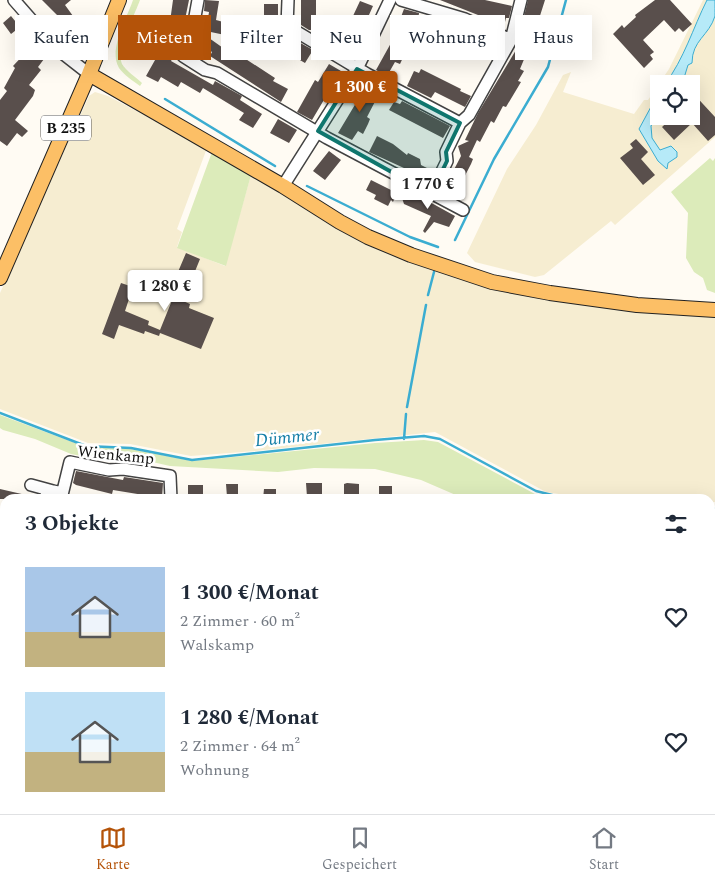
<!DOCTYPE html>
<html lang="de">
<head>
<meta charset="utf-8">
<style>
	:root { --surface:#fff; --page:#f6f6f7; --text:#1f2937; --muted:#747a83; --line:#e0e1e3; --accent:#b45309 }
	body { margin:0; font-family:Spectral,serif; background:var(--page); color:var(--text); height:100vh; display:flex; flex-direction:column; font-size:19px; white-space:nowrap }
	* { box-sizing:border-box; margin:0 }
	p { font-size:16px; color:var(--muted) }
	.icon { flex:none; width:28px; height:28px; fill:none; stroke:currentColor; stroke-width:2; stroke-linecap:round; stroke-linejoin:round }
	.map { position:relative; flex:1; overflow:hidden }
	.drawer { position:absolute; left:0px; top:494px; width:715px; height:321px; display:flex; flex-direction:column; background:var(--surface); border-radius:15px 15px 0 0; box-shadow:0 5px 20px #0002 }
	.drawer>* { flex:none }
	.banner { position:absolute; left:15px; top:15px; width:685px; height:45px; display:flex; gap:10px }
	.fabs { position:absolute; left:650px; top:75px; display:grid; gap:10px }
	.fabs a { display:grid; place-items:center; width:50px; height:50px; border-radius:0px; background:var(--surface); box-shadow:0 5px 20px #0002; font-size:25px }
	.price { position:absolute; translate:-50% -42px; padding:0 11px; border-radius:5px; background:#fff; color:#222; font-size:16px; line-height:32px; filter:drop-shadow(0 1px 2px #0008) }
	.price::after { content:''; position:absolute; left:50%; top:30px; width:15px; height:11px; margin-left:-8px; background:inherit; clip-path:polygon(0 0,100% 0,50% 100%) }
	.price.current { background:var(--accent); color:#fff }
	ul { padding:0; list-style:none }
	li { display:flex; align-items:center; gap:15px; height:125px; padding:0 25px }
	li span { display:grid; place-items:center; flex:none; width:140px; height:100px; border-radius:0px; color:#555 }
	li>.icon { margin-inline-start:auto }
	span .icon { width:60px; height:60px; fill:#fffc; stroke-width:1 }
	li b { font-size:21px }
	h2 { display:flex; justify-content:space-between; align-items:center; height:60px; padding:0 25px; font-size:21px }
	.chip { padding:0 18px; border-radius:0px; background:var(--surface); box-shadow:0 5px 20px #0002; font-size:18px; line-height:45px }
	.chip.current { background:var(--accent); color:#fff }
	.tabs { display:flex; justify-content:space-around; align-items:center; height:70px; border-top:1px solid var(--line); background:var(--surface); font-size:14px; color:var(--muted) }
	.tabs a { display:grid; justify-items:center; gap:2px }
	.tabs .current { color:var(--accent) }
	.map>svg:first-child { display:block }
	.farmland { fill:#f6edd1; fill-rule:evenodd }
	.green { fill:#dcebba }
	.forest { fill:#c2dd99 }
	.water { fill:#b6eaf8; stroke:#3badd1 }
	.lines { fill:none; stroke-linecap:round; stroke-linejoin:round }
	.stream { stroke:#3badd1; stroke-width:2.5 }
	.building { fill:#594f4c }
	.minor-casing { stroke:#434343; stroke-width:14 }
	.major-casing { stroke:#212121; stroke-width:16 }
	.minor { stroke:#fff; stroke-width:11 }
	.major { stroke:#fcbf66; stroke-width:14 }
	.marked { fill:#0f766e; fill-opacity:0.2; stroke:#0f766e; stroke-width:4; stroke-linejoin:round }
	.labels { text-anchor:middle; stroke-width:5; stroke-linejoin:round; paint-order:stroke }
	.shield { fill:#fff; stroke:#585858; stroke-width:1 }
	.shield-label { font-size:15px; font-weight:bold; fill:#101010 }
	.street-label { font-size:16px; fill:#101010; stroke:#fff }
	.water-label { font-size:18px; font-style:italic; fill:#147ea7; stroke:#fff }
</style>
</head>
<body>
<div class="map">
<svg width="715" height="814" viewBox="0 0 715 814">
	<rect width="100%" height="100%" fill="#fffbf3"/>
	<path class="farmland" d="M703,0H715V137L615,225L611,221L544,275L535,277L475,262L467,253L507,169L536,125L563,75L571,72L563,92L634,114L644,100H648L669,69ZM659,84H691V116H659Z
		M95,92L108,96L207,148L177,229L182,232L177,247L225,266L251,175L330,223L549,299L670,315L715,317V502H710V499L584,498L546,492L435,432L255,451L191,456L130,444L88,443L0,409V293L89,96Z
		M5,800V810H508L517,814H0V801Z
		M546,810H670L669,814H554Z"/>
	<path class="green" d="M133,0H140C135,14 116,51 122,64C126,71 136,77 142,83L140,86C133,81 124,75 119,68C108,50 127,18 133,0Z
		M212,152L251,175L226,266L177,248Z
		M710,158L713,161L715,158V293L707,290L703,278L694,272L686,258L688,213L671,192Z
		M0,415L86,447L131,449L192,461L375,443L424,440L438,442L535,494L549,499H465L421,480L375,469L314,468L278,472L170,466L135,458L97,459L71,454L35,439L3,430L0,428Z"/>
	<path class="forest" d="M710,749H715V814H669L670,810H710Z"/>
	<path class="water" d="M707,0H715C715,5 715,12 715,16C709,36 692,40 692,63L688,65L684,78L677,84H665C684,59 693,28 707,0Z
		M659,92V114L651,126L652,138L660,150L671,146L677,152V157L668,163L667,169L658,161L639,129Z
		M710,667H715V735H710Z
		M0,679H5V745H0Z"/>
	<g class="lines">
		<path class="stream" d="M165,99L275,166
			M307,186L410,237L438,247
			M455,240L494,159L548,67L566,0
			M428,295L434,272
			M407,407L426,305
			M0,413L86,446L131,448L192,460L375,440L424,436L440,439L536,491L568,499
			M404,439L406,414
			M710,508L715,509"/>
	</g>
	<path class="building" d="M42,0H71L65,5L73,16L65,23Z
		M173,0H189L180,44L171,61L213,85L215,81L242,96L240,100L262,114L253,128L239,120L244,113L203,88L200,93L181,82L178,87L161,77L158,82L146,76L172,30L169,29Z
		M205,0L219,1L216,20L227,23L225,35L206,31L209,12L204,11Z
		M301,0H316V30H309L301,25Z
		M440,0H485L512,6L509,18H506L505,22L478,15Z
		M528,0H545L531,44L519,41L525,57L520,69L524,71L518,81L521,82L506,107L503,106L494,123L491,121L480,142L477,140L469,157L473,159L471,164L454,197L443,191L461,156L458,146L469,141L465,140L478,113L516,50Z
		M655,0H670L692,24L683,32L679,28L675,32L664,20L643,40L654,52L650,55L653,59L644,68L613,34L622,25L624,28L636,17L635,15Z
		M360,1L373,6L351,55L338,48Z
		M264,4H278V18H264Z
		M404,9L419,13L418,22L414,34L409,33L404,45L408,47L400,64L395,62L387,76L376,70L391,43Z
		M11,16L20,27L11,34L3,23Z
		M436,18L453,26L455,24L459,25L498,47L492,59L465,48L459,41L442,33L435,36L434,32L427,29L431,19L435,20Z
		M260,25L283,40L286,35L313,50L305,63L269,42L265,49L250,40Z
		M27,35L47,55L38,67L41,70L29,85L35,90L33,96L15,120L28,131L22,137L17,133L7,146L0,141V100L7,91L4,88L15,68L13,66L30,48L22,41Z
		M209,38L233,55L235,52L275,78L273,81L288,89L281,102L210,56L212,52L204,46Z
		M329,64L341,71L312,120L297,112L315,80L318,82Z
		M421,69L461,89L460,91L471,96L465,107L435,92L431,98L407,86L414,71L419,73Z
		M368,83L381,90L367,117L370,119L368,124L363,134L358,131L352,140L338,133Z
		M691,91L715,117V135L708,141L692,123L674,140L662,127L674,116H691Z
		M402,101L450,126L443,138L389,110L394,102L400,104Z
		M278,119L297,130L289,143L270,133Z
		M377,136L393,144L407,155L408,153L420,159L421,165L431,170L425,181L416,176L417,174L369,152Z
		M636,139L648,152L641,159L655,175L643,185L620,158L633,148L630,144Z
		M329,151L341,160L325,180L313,171Z
		M371,180L397,193L393,202L391,200L388,206L374,199L376,195L366,190Z
		M408,190L455,216L449,227L434,222L425,233L423,231L431,216L404,204L400,192L406,195Z
		M186,253L200,259L183,301L190,304L189,308L214,318L201,349L160,333L159,336L145,331L144,334L119,325L114,339L102,334L121,283L133,287L125,311L149,321L148,325L160,330L177,288L172,286Z
		M76,471L123,480L124,477L163,483L162,498L113,490L112,494L76,485L73,483Z
		M306,483H322V496L307,497Z
		M347,483L359,484V495H344V484Z
		M226,484H238V497H227Z
		M188,485H203V499H188Z
		M379,486H392V499H379Z
		M0,489L26,495V499H0Z
		M264,489H276V499H263Z"/>
	<g class="lines">
		<defs>
			<path id="minor" d="M14,0L57,49L89,74
				M198,0L190,44L183,56L205,70L217,73L327,138L463,210
				M288,0L287,26L367,74L460,123
				M401,0L465,19L511,40
				M283,186L357,69L390,0
				M431,194L447,161L446,152L460,123L469,115L511,40L521,0
				M31,485L53,491
				M45,499L47,493L53,491L58,492L61,499
				M61,499L70,462L109,470L123,469L170,476L171,499
				M0,592L5,594
				M710,595H715"/>
			<path id="major" d="M89,74L283,186L340,222L368,237L411,255L492,282L550,293L637,305L715,310
				M0,278L89,74L119,0
				M0,796L5,795
				M521,810L531,814"/>
		</defs>
		<use href="#minor" class="minor-casing"/>
		<use href="#major" class="major-casing"/>
		<use href="#minor" class="minor"/>
		<use href="#major" class="major"/>
	</g>
	<path class="marked" d="M357,69L460,123L446,152L447,161L431,194L318,131Z"/>
	<g class="labels">
		<rect class="shield" x="41" y="115.5" width="50" height="25" rx="4"/>
		<g class="shield-label">
			<text x="66" y="133">B 235</text>
		</g>
		<g class="street-label">
			<text transform="translate(116 454) rotate(6)" y="6">Wienkamp</text>
		</g>
		<g class="water-label">
			<text transform="translate(287 437) rotate(-6)" y="6">Dümmer</text>
		</g>
	</g>
</svg>
<div class="fabs">
<a><svg class="icon" aria-label="locate" viewBox="0 0 24 24"><circle cx="12" cy="12" r="6"/><path d="M12 2v4M12 18v4M2 12h4M18 12h4"/></svg></a>
</div>
<b class="price current" style="left:360px;top:113px">1 300 €</b>
<b class="price" style="left:428px;top:210px">1 770 €</b>
<b class="price" style="left:165px;top:312px">1 280 €</b>
<div class="banner">
<a class="chip">Kaufen</a>
<a class="chip current">Mieten</a>
<a class="chip">Filter</a>
<a class="chip">Neu</a>
<a class="chip">Wohnung</a>
<a class="chip">Haus</a>
</div>
<section class="drawer">
<h2>3 Objekte<svg class="icon" aria-label="filters" viewBox="0 0 24 24"><path d="M4 7h16M4 17h16"/><circle cx="9" cy="7" r="2"/><circle cx="15" cy="17" r="2"/></svg></h2>
<ul>
<li><span style="background:linear-gradient(#a9c7e8 65%,#c2b280 0)"><svg class="icon" aria-label="home" viewBox="0 0 24 24"><path d="M3 11l9-7 9 7M6 9v11h12V9"/></svg></span><div><b>1 300 €/Monat</b><p>2 Zimmer · 60 m²</p><p>Walskamp</p></div><svg class="icon" aria-label="heart" viewBox="0 0 24 24"><path d="M12 20l-8-8c-3-5 5-10 8-4 3-6 11-1 8 4z"/></svg></li>
<li><span style="background:linear-gradient(#bfe0f5 60%,#c2b280 0)"><svg class="icon" aria-label="home" viewBox="0 0 24 24"><path d="M3 11l9-7 9 7M6 9v11h12V9"/></svg></span><div><b>1 280 €/Monat</b><p>2 Zimmer · 64 m²</p><p>Wohnung</p></div><svg class="icon" aria-label="heart" viewBox="0 0 24 24"><path d="M12 20l-8-8c-3-5 5-10 8-4 3-6 11-1 8 4z"/></svg></li>
</ul>
</section>
</div>
<nav class="tabs">
<a class="current"><svg class="icon" aria-label="map" viewBox="0 0 24 24"><path d="M3 6l6-2 6 2 6-2v14l-6 2-6-2-6 2zM9 4v14M15 6v14"/></svg>Karte</a>
<a><svg class="icon" aria-label="saved" viewBox="0 0 24 24"><path d="M7 4h10v16l-5-4-5 4z"/></svg>Gespeichert</a>
<a><svg class="icon" aria-label="home" viewBox="0 0 24 24"><path d="M3 11l9-7 9 7M6 9v11h12V9"/></svg>Start</a>
</nav>
</body>
</html>
